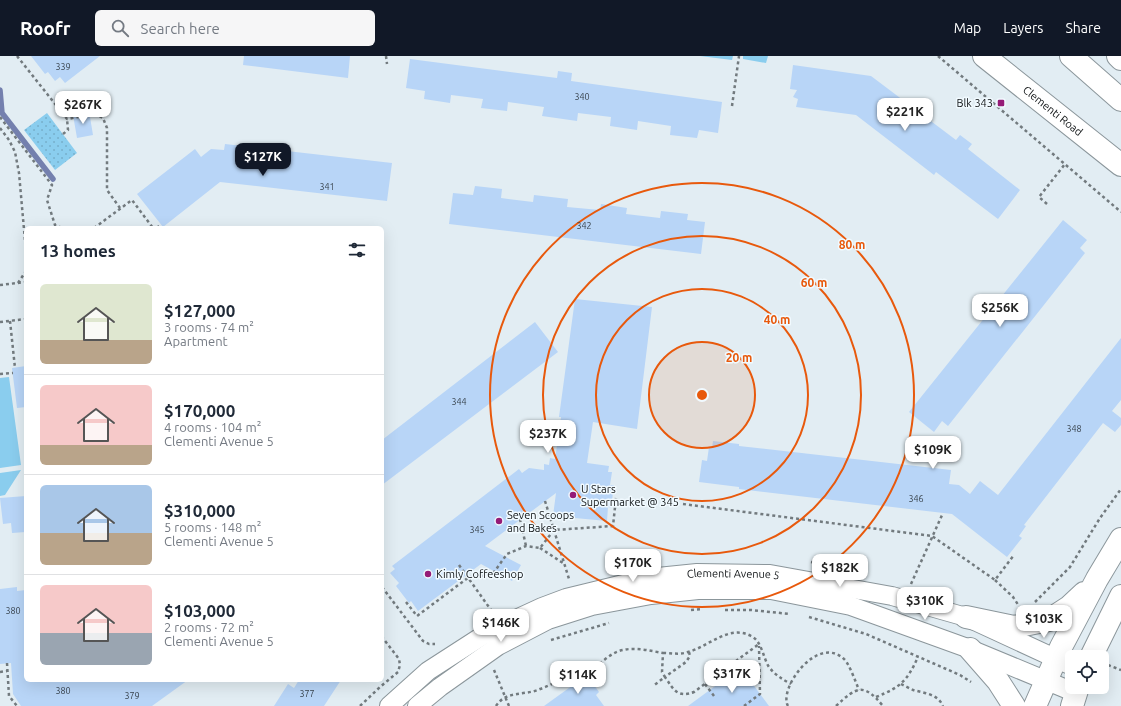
<!DOCTYPE html>
<html lang="en">
<head>
<meta charset="utf-8">
<style>
	:root { --surface:#fff; --page:#f6f6f7; --text:#1f2937; --muted:#747a83; --line:#e0e1e3; --accent:#111827 }
	body { margin:0; font-family:Ubuntu,sans-serif; background:var(--page); color:var(--text); height:100vh; display:flex; flex-direction:column; font-size:15px; white-space:nowrap }
	* { box-sizing:border-box; margin:0 }
	p { font-size:13px; color:var(--muted) }
	.icon { flex:none; width:22px; height:22px; fill:none; stroke:currentColor; stroke-width:2; stroke-linecap:round; stroke-linejoin:round }
	.map { position:relative; flex:1; overflow:hidden }
	.details { position:absolute; left:24px; top:170px; width:360px; height:456px; display:flex; flex-direction:column; background:var(--surface); border-radius:6px; box-shadow:0 4px 16px #0002 }
	.details>* { flex:none }
	.buttons { position:absolute; left:1065px; top:594px; display:grid; gap:8px }
	.buttons a { display:grid; place-items:center; width:44px; height:44px; border-radius:6px; background:var(--surface); box-shadow:0 4px 16px #0002; font-size:20px }
	.price { position:absolute; translate:-50% -34px; padding:0 9px; border-radius:8px; background:#fff; color:#222; font-size:13px; line-height:26px; filter:drop-shadow(0 1px 2px #0008) }
	.price::after { content:''; position:absolute; left:50%; top:24px; width:12px; height:9px; margin-left:-6px; background:inherit; clip-path:polygon(0 0,100% 0,50% 100%) }
	.price.current { background:var(--accent); color:#fff }
	ul { padding:0; list-style:none }
	li { display:flex; align-items:center; gap:12px; height:100px; padding:0 16px }
	li+li { border-top:1px solid var(--line) }
	li span { display:grid; place-items:center; flex:none; width:112px; height:80px; border-radius:6px; color:#555 }
	li>.icon { margin-inline-start:auto }
	span .icon { width:48px; height:48px; fill:#fffc; stroke-width:1 }
	li b { font-size:17px }
	h2 { display:flex; justify-content:space-between; align-items:center; height:48px; padding:0 16px; font-size:17px }
	header { display:flex; align-items:center; gap:24px; box-sizing:border-box; height:56px; padding:0 20px; background:var(--accent); color:#fff }
	header strong { font-size:19px }
	nav { display:flex; gap:22px; margin-inline-start:auto; font-size:14px }
	.search { width:280px; height:36px; background:var(--page); display:flex; align-items:center; gap:10px; box-sizing:border-box; padding:0 14px; border-radius:6px; color:var(--muted); font-size:15px }
	.map>svg:first-child { display:block }
	.grass { fill:#8acdee }
	.garden { fill:url(#garden-dots) }
	.lines { fill:none; stroke-linecap:round; stroke-linejoin:round }
	.stream { stroke:#7480ae; stroke-width:5.5 }
	.building { fill:#b8d5f7 }
	.street-casing { stroke:#8b969b; stroke-width:20 }
	.secondary-casing { stroke:#8b969b; stroke-width:24 }
	.primary-casing { stroke:#8b969b; stroke-width:24 }
	.path { stroke:#727a7e; stroke-width:2.5; stroke-dasharray:3 3; stroke-linecap:butt }
	.street { stroke:#fff; stroke-width:18 }
	.secondary { stroke:#fff; stroke-width:22 }
	.primary { stroke:#fff; stroke-width:22 }
	.ring { fill:none; stroke:#e8590c; stroke-width:2 }
	.poi-dot { fill:#951b77; stroke:#f1faff; stroke-width:1.5 }
	.labels { text-anchor:middle; stroke-width:3; stroke-linejoin:round; paint-order:stroke }
	.number-label { font-size:9px; fill:#39444e }
	.poi-label { font-size:11px; fill:#0f1315; stroke:#f1faff; text-anchor:start }
	.street-label { font-size:11px; fill:#0f1315; stroke:#f1faff }
	.centre { fill:#e8590c; stroke:#f1faff; stroke-width:2 }
	.ring-label { font-size:12px; text-anchor:middle; font-weight:bold; fill:#e8590c; stroke:#f1faff; stroke-width:3; stroke-linejoin:round; paint-order:stroke }
</style>
</head>
<body>
<header>
<strong>Roofr</strong>
<div class="search"><svg class="icon" aria-label="search" viewBox="0 0 24 24"><circle cx="10" cy="10" r="6"/><path d="M15 15l6 6"/></svg>Search here</div>
<nav><a>Map</a><a>Layers</a><a>Share</a></nav>
</header>
<div class="map">
<svg width="1121" height="650" viewBox="0 0 1121 650">
	<defs>
		<pattern id="garden-dots" width="8" height="8" patternUnits="userSpaceOnUse"><rect width="8" height="8" fill="#8acdee"/><path d="M2 2h.1M6 6h.1" fill="none" stroke="#76afcb" stroke-width="1.8" stroke-linecap="round"/></pattern>
	</defs>
	<rect width="100%" height="100%" fill="#e2edf3"/>
	<path class="grass" d="M700,0H733L732,4Z
		M743,0H768L766,7L743,3Z
		M9,321L21,409L0,412V322Z
		M21,414L5,439L0,440V417Z"/>
	<path class="garden" d="M47,57L77,97L55,114L24,74Z"/>
	<g class="lines">
		<path class="stream" d="M0,34L2,57L53,123"/>
	</g>
	<path class="building" d="M31,0H100L65,27L60,21L55,25L48,16L45,18Z
		M244,0H350L348,22L243,9Z
		M410,3L557,22L558,15L572,17L571,25L722,46L718,77L699,74L697,82L670,79L671,70L638,65L637,74L610,70L611,61L578,57L577,65L542,60L544,51L508,46L507,55L481,52L483,43L451,39L450,47L424,43L425,35L406,32Z
		M793,9L871,20L956,84L960,79L972,88L968,93L1020,134L998,163L936,116L934,119L856,59L796,51L798,43L793,41L797,34L790,33Z
		M89,55L93,79L77,82L73,59Z
		M225,88L392,107L387,145L220,126L163,171L137,138L195,93L201,101L211,93L224,94Z
		M475,130L502,133L501,142L533,146L534,139L568,143L567,151L600,154L601,148L627,152L626,158L660,162L661,155L688,158L687,164L705,166L701,198L449,168L453,137L473,139Z
		M1063,164L1087,184L1080,192L1085,197L948,370L942,365L934,376L909,356Z
		M575,243L652,251L637,373L593,366L587,407L609,410L608,416H612L610,429H614L611,452L608,451L607,465L553,460L556,437L485,490L521,509L512,525L481,508L418,555L411,545L409,547L396,530L399,527L390,517L395,513L392,510L519,413L522,417L529,412L544,414V408L549,409L550,402L555,403L561,361H559Z
		M535,266L558,296L382,429V384Z
		M1121,282V344L1112,355L1121,362V369L1115,376L1103,367L1024,469L1026,470L1019,480L1022,482L1007,501L952,458L739,433V431L699,426L702,404L707,405L709,391L712,392L713,385L739,388V390L951,414L949,428L959,429L970,438L980,425L998,439Z
		M26,310V351L17,352L12,312Z
		M26,440V476L12,477L11,467L3,468L0,442Z
		M17,531V535L26,534V624H188L152,650H21L13,638L11,607L0,608V533Z
		M737,614L748,629L752,627L769,650H688Z
		M587,619L599,636L596,639L604,650H544Z
		M299,624H341L324,650H274L288,628L294,632Z"/>
	<g class="lines">
		<defs>
			<g id="street">
				<path id="s1" d="M389,650L428,615L490,575L542,551L566,542L648,522L697,517L770,518L892,540L966,561L1072,610"/>
				<path d="M417,650L440,631L498,590L548,564L592,550L651,539L698,534H771L851,550L970,593L1076,637"/>
			</g>
			<path id="secondary" d="M966,561L1014,571L1049,564L1069,551L1084,537
				M970,593L998,625L1014,650
				M1091,601L1121,540
				M1035,650L1061,591L1097,523L1121,483
				M1072,650L1078,631"/>
			<g id="primary">
				<path id="s2" d="M984,0L1121,109"/>
				<path d="M1071,0L1121,44"/>
				<path d="M1118,0L1121,3"/>
			</g>
		</defs>
		<use href="#street" class="street-casing"/>
		<use href="#secondary" class="secondary-casing"/>
		<use href="#primary" class="primary-casing"/>
		<path class="path" d="M17,0L67,63L96,58L103,62L107,72V134L120,152
			M386,0L387,8
			M938,0L1121,156
			M732,50L739,0
			M0,61L52,129L47,144L55,169L62,172
			M0,72L9,84L15,96L19,117L26,196
			M63,78L68,74L67,63
			M1047,148L1039,141L1065,108
			M94,172L132,144L153,172
			M157,172L161,168
			M18,227L26,215
			M0,229L26,226
			M10,265L15,312
			M0,266L26,263
			M0,318L13,317
			M545,445L569,523
			M683,448L932,480L995,524L1014,499
			M520,463L526,490
			M540,492L563,507
			M811,506L869,516
			M459,509L491,554
			M995,524L1013,541L1019,550
			M911,528L943,457
			M382,531L423,585L429,588H435
			M406,546L417,560L469,521L492,519L507,498L526,490L540,492L554,474L613,470L616,442
			M1035,546L1070,511L1100,462L1121,433
			M691,554L702,553
			M725,554H751L790,558
			M809,561L866,578L960,619L971,626
			M551,584L609,567
			M689,596L690,600L686,606L665,621C674,634 677,642 694,636L759,588
			M663,597C672,597 680,599 688,596C708,591 729,568 751,580C762,585 763,602 769,611C775,619 782,623 791,628
			M7,607L9,640L17,650
			M1108,609L1121,614
			M494,614L509,650
			M580,615L584,620
			M0,616L7,615
			M705,628L714,640
			M901,628C905,630 909,632 913,634C924,637 938,638 943,650
			M876,641C901,631 907,625 918,601
			M360,650L380,631L398,616L400,609L399,603L382,581
			M496,650C506,634 525,640 540,633C552,629 562,622 574,617C579,615 586,616 592,613C602,607 611,596 623,594C636,591 651,595 663,597L662,616L665,621L653,630
			M744,650L760,638L759,590
			M788,650C778,633 817,578 844,603C849,607 856,627 859,634
			M836,650C857,630 864,627 883,650"/>
		<use href="#street" class="street"/>
		<use href="#secondary" class="secondary"/>
		<use href="#primary" class="primary"/>
	</g>
	<circle cx="702" cy="339" r="53" fill="#e8590c" fill-opacity=".12"/>
	<g class="ring">
		<circle cx="702" cy="339" r="53"/>
		<circle cx="702" cy="339" r="106"/>
		<circle cx="702" cy="339" r="159"/>
		<circle cx="702" cy="339" r="212"/>
	</g>
	<g class="poi-dot">
		<rect x="997" y="43" width="8" height="8" rx="2"/>
		<circle cx="573" cy="439" r="4"/>
		<circle cx="499" cy="465" r="4"/>
		<circle cx="428" cy="518" r="4"/>
	</g>
	<g class="labels">
		<g class="number-label">
			<text x="63" y="14">339</text>
			<text x="582" y="44">340</text>
			<text x="327" y="134">341</text>
			<text x="584" y="173">342</text>
			<text x="459" y="349">344</text>
			<text x="1074" y="376">348</text>
			<text x="916" y="446">346</text>
			<text x="477" y="477">345</text>
			<text x="13" y="558">380</text>
			<text x="63" y="638">380</text>
			<text x="307" y="641">377</text>
			<text x="132" y="643">379</text>
		</g>
		<g class="poi-label">
			<text x="993" y="51" text-anchor="end">Blk 343</text>
			<text x="581" y="437">U Stars<tspan x="581" dy="13">Supermarket @ 345</tspan></text>
			<text x="507" y="463">Seven Scoops<tspan x="507" dy="13">and Bakes</tspan></text>
			<text x="436" y="522">Kimly Coffeeshop</text>
		</g>
		<g class="street-label">
			<text dy="4" stroke="none"><textPath href="#s2" startOffset="88">Clementi Road</textPath></text>
			<text dy="4" stroke="none"><textPath href="#s1" startOffset="379">Clementi Avenue 5</textPath></text>
		</g>
	</g>
	<circle cx="702" cy="339" r="6" class="centre"/>
	<g class="ring-label">
		<text x="852" y="193">80 m</text>
		<text x="814" y="231">60 m</text>
		<text x="777" y="268">40 m</text>
		<text x="739" y="306">20 m</text>
	</g>
</svg>
<div class="buttons">
<a><svg class="icon" aria-label="locate" viewBox="0 0 24 24"><circle cx="12" cy="12" r="6"/><path d="M12 2v4M12 18v4M2 12h4M18 12h4"/></svg></a>
</div>
<b class="price" style="left:83px;top:69px">$267K</b>
<b class="price" style="left:905px;top:76px">$221K</b>
<b class="price current" style="left:263px;top:121px">$127K</b>
<b class="price" style="left:1000px;top:272px">$256K</b>
<b class="price" style="left:548px;top:398px">$237K</b>
<b class="price" style="left:933px;top:414px">$109K</b>
<b class="price" style="left:633px;top:527px">$170K</b>
<b class="price" style="left:840px;top:532px">$182K</b>
<b class="price" style="left:925px;top:565px">$310K</b>
<b class="price" style="left:1044px;top:583px">$103K</b>
<b class="price" style="left:501px;top:587px">$146K</b>
<b class="price" style="left:732px;top:638px">$317K</b>
<b class="price" style="left:578px;top:639px">$114K</b>
<section class="details">
<h2>13 homes<svg class="icon" aria-label="filters" viewBox="0 0 24 24"><path d="M4 7h16M4 17h16"/><circle cx="9" cy="7" r="2"/><circle cx="15" cy="17" r="2"/></svg></h2>
<ul>
<li><span style="background:linear-gradient(#dfe7d0 70%,#b9a48a 0)"><svg class="icon" aria-label="home" viewBox="0 0 24 24"><path d="M3 11l9-7 9 7M6 9v11h12V9"/></svg></span><div><b>$127,000</b><p>3 rooms · 74 m²</p><p>Apartment</p></div></li>
<li><span style="background:linear-gradient(#f6c9c9 75%,#b9a48a 0)"><svg class="icon" aria-label="home" viewBox="0 0 24 24"><path d="M3 11l9-7 9 7M6 9v11h12V9"/></svg></span><div><b>$170,000</b><p>4 rooms · 104 m²</p><p>Clementi Avenue 5</p></div></li>
<li><span style="background:linear-gradient(#a9c7e8 60%,#b9a48a 0)"><svg class="icon" aria-label="home" viewBox="0 0 24 24"><path d="M3 11l9-7 9 7M6 9v11h12V9"/></svg></span><div><b>$310,000</b><p>5 rooms · 148 m²</p><p>Clementi Avenue 5</p></div></li>
<li><span style="background:linear-gradient(#f6c9c9 60%,#9aa5b1 0)"><svg class="icon" aria-label="home" viewBox="0 0 24 24"><path d="M3 11l9-7 9 7M6 9v11h12V9"/></svg></span><div><b>$103,000</b><p>2 rooms · 72 m²</p><p>Clementi Avenue 5</p></div></li>
</ul>
</section>
</div>
</body>
</html>
